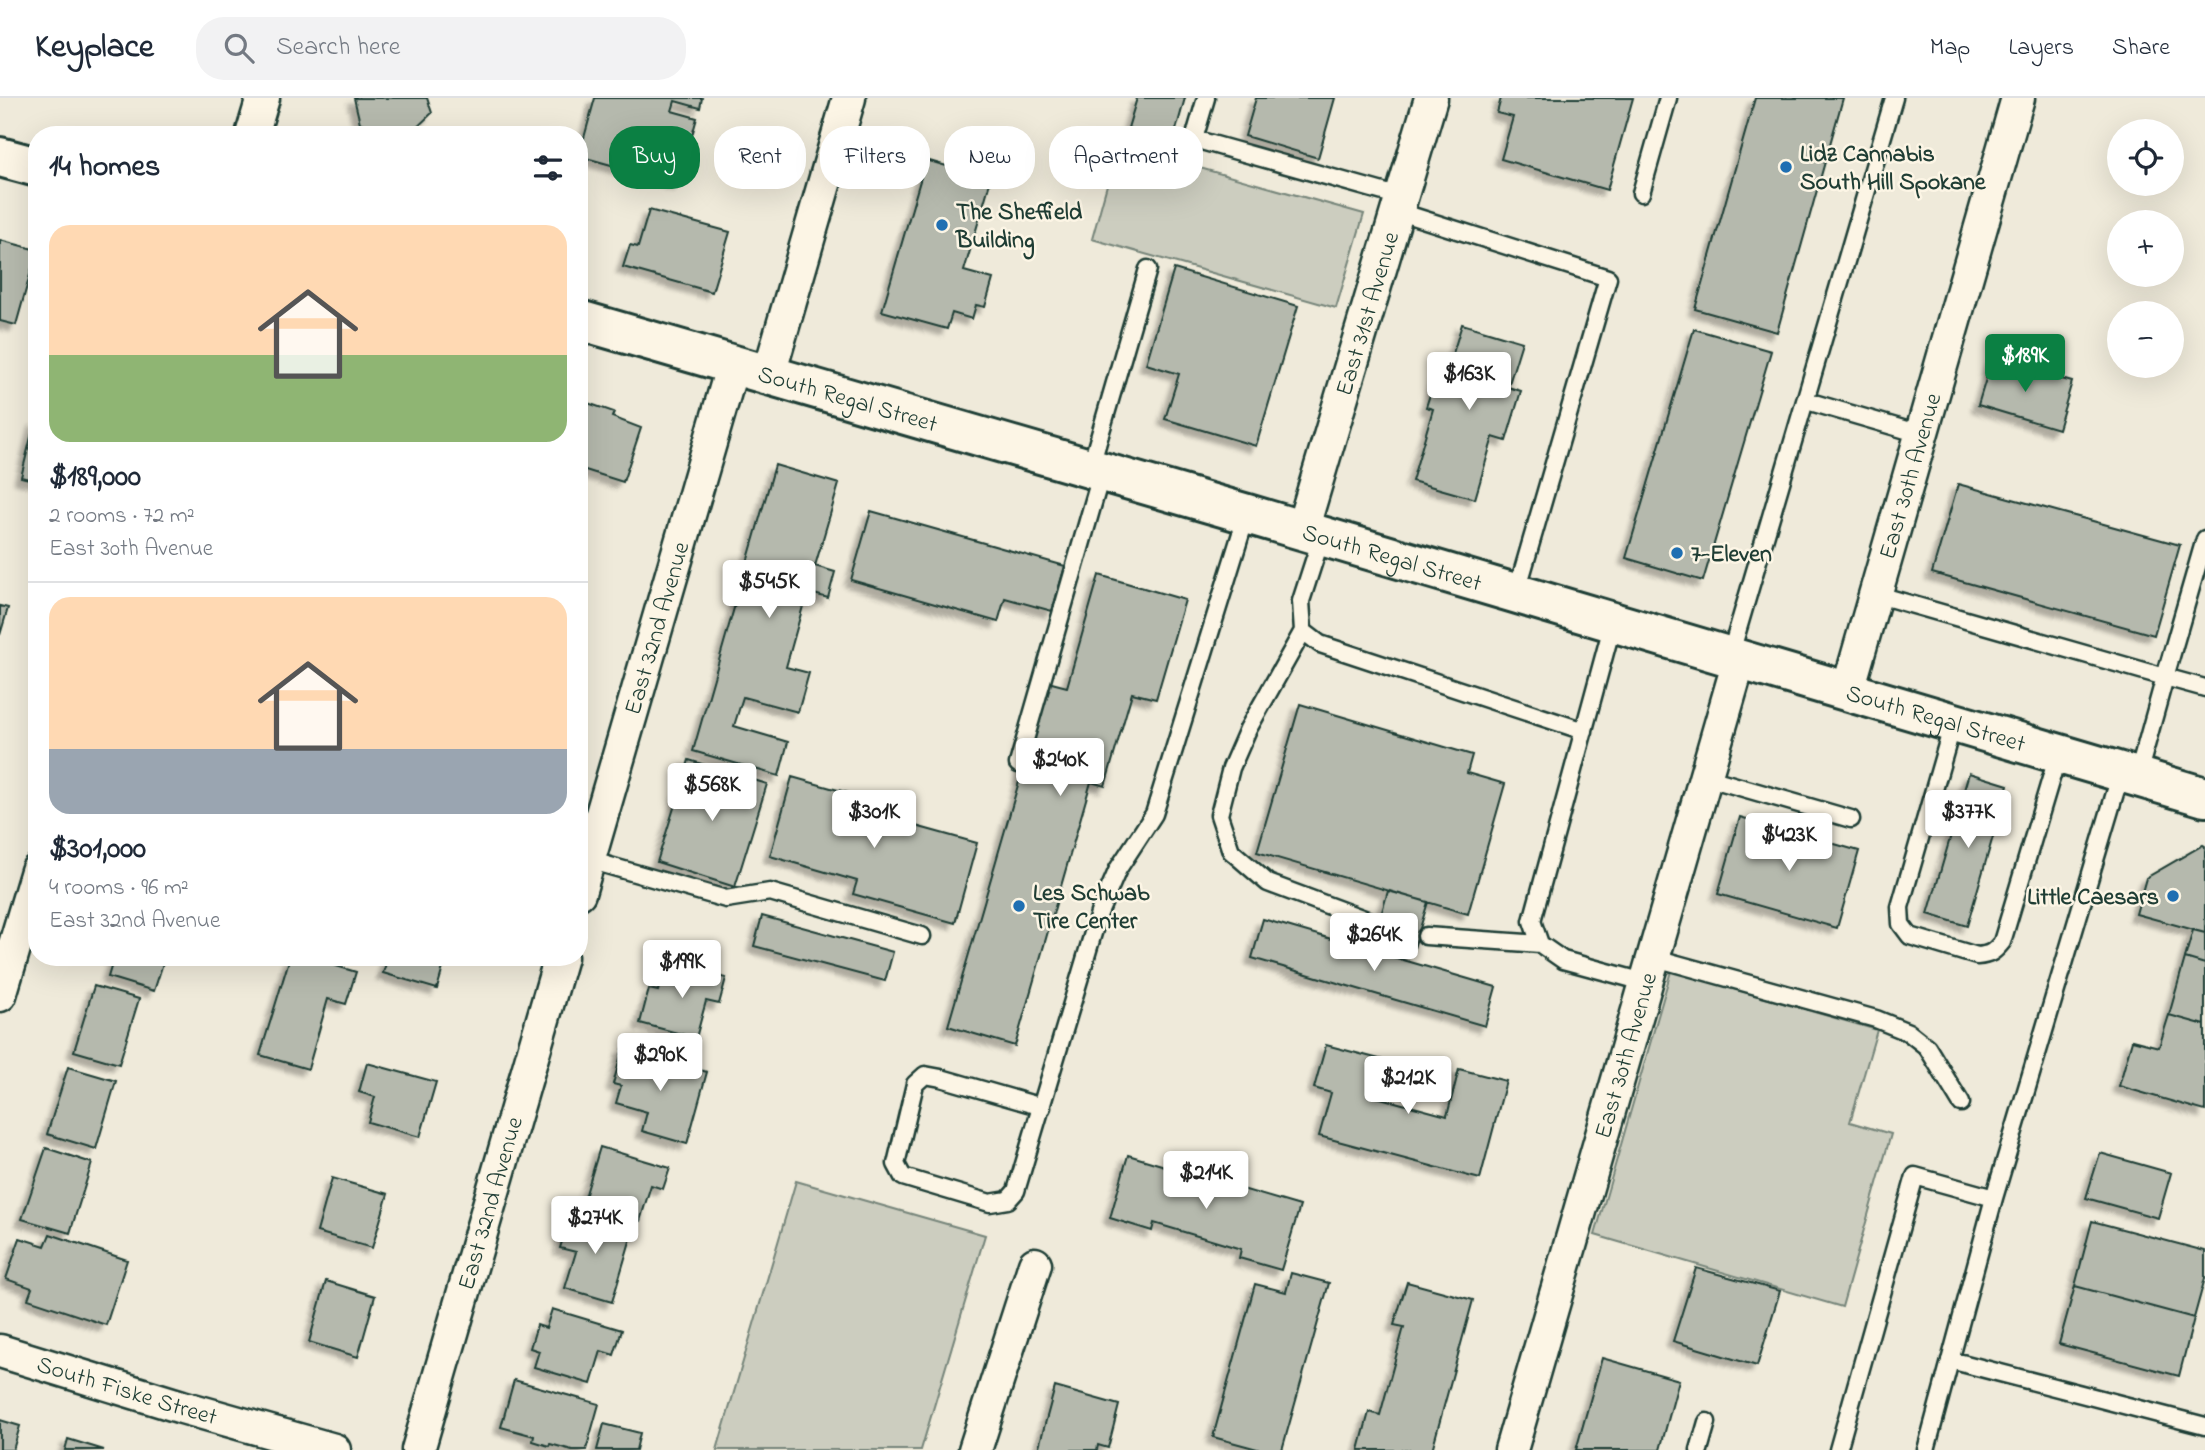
<!DOCTYPE html>
<html lang="en">
<head>
<meta charset="utf-8">
<style>
	:root { --surface:#fff; --page:#f2f2f3; --text:#1f2937; --muted:#747a83; --line:#e0e1e3; --accent:#0b8043 }
	body { margin:0; font-family:"Indie Flower",sans-serif; background:var(--page); color:var(--text); height:100vh; display:flex; flex-direction:column; font-size:26px; white-space:nowrap }
	* { box-sizing:border-box; margin:0 }
	p { font-size:23px; color:var(--muted) }
	.icon { flex:none; width:38px; height:38px; fill:none; stroke:currentColor; stroke-width:2; stroke-linecap:round; stroke-linejoin:round }
	.map { position:relative; flex:1; overflow:hidden }
	.panel { position:absolute; left:28px; top:28px; width:560px; height:840px; display:flex; flex-direction:column; background:var(--surface); border-radius:28px; box-shadow:0 7px 28px #0002 }
	.panel>* { flex:none }
	.top-card { position:absolute; left:609px; top:28px; width:665px; height:63px; display:flex; gap:14px }
	.fabs { position:absolute; left:2107px; top:21px; display:grid; gap:14px }
	.fabs a { display:grid; place-items:center; width:77px; height:77px; border-radius:50%; background:var(--surface); box-shadow:0 7px 28px #0002; font-size:35px }
	.price { position:absolute; translate:-50% -60px; padding:0 16px; border-radius:7px; background:#fff; color:#222; font-size:23px; line-height:46px; filter:drop-shadow(0 2px 4px #0008) }
	.price::after { content:''; position:absolute; left:50%; top:42px; width:21px; height:16px; margin-left:-10px; background:inherit; clip-path:polygon(0 0,100% 0,50% 100%) }
	.price.current { background:var(--accent); color:#fff }
	ul { padding:0; list-style:none }
	li { display:grid; align-content:center; gap:14px; height:371px; padding:0 21px }
	li+li { border-top:2px solid var(--line) }
	li span { display:grid; place-items:center; height:217px; border-radius:21px; color:#555 }
	li>.icon { margin-inline-start:auto }
	span .icon { width:126px; height:126px; fill:#fffc; stroke-width:1 }
	li b { font-size:30px }
	h2 { display:flex; justify-content:space-between; align-items:center; height:84px; padding:0 21px; font-size:30px }
	.tag { padding:0 24px; border-radius:28px; background:var(--surface); box-shadow:0 7px 28px #0002; font-size:24px; line-height:63px }
	.tag.current { background:var(--accent); color:#fff }
	header { display:flex; align-items:center; gap:42px; box-sizing:border-box; height:98px; padding:0 35px; background:var(--surface); border-bottom:2px solid var(--line) }
	header strong { font-size:33px }
	nav { display:flex; gap:38px; margin-inline-start:auto; font-size:24px }
	.search { width:490px; height:63px; background:var(--page); display:flex; align-items:center; gap:18px; box-sizing:border-box; padding:0 24px; border-radius:28px; color:var(--muted); font-size:26px }
	.map>svg:first-child { display:block }
	.green { fill:#cccdbf; stroke:#76857a; stroke-width:2 }
	.building { fill:#b5b9ad; stroke:#1f3d34; stroke-width:2; filter:url(#shadow) }
	.lines { fill:none; stroke-linecap:round; stroke-linejoin:round }
	.lane-casing { stroke:#1f3d34; stroke-width:21 }
	.street-casing { stroke:#1f3d34; stroke-width:37 }
	.secondary-casing { stroke:#1f3d34; stroke-width:44 }
	.lane { stroke:#fcf5e5; stroke-width:16 }
	.street { stroke:#fcf5e5; stroke-width:32 }
	.secondary { stroke:#fcf5e5; stroke-width:38 }
	.poi-dot { fill:#1f6fb2; stroke:#fcf5e5; stroke-width:2.5 }
	.labels { text-anchor:middle; stroke-width:5; stroke-linejoin:round; paint-order:stroke }
	.poi-label { font-size:24px; font-weight:bold; fill:#1f3d34; stroke:#fcf5e5; text-anchor:start }
	.street-label { font-size:24px; fill:#1f3d34; stroke:#fcf5e5 }
</style>
</head>
<body>
<header>
<strong>Keyplace</strong>
<div class="search"><svg class="icon" aria-label="search" viewBox="0 0 24 24"><circle cx="10" cy="10" r="6"/><path d="M15 15l6 6"/></svg>Search here</div>
<nav><a>Map</a><a>Layers</a><a>Share</a></nav>
</header>
<div class="map">
<svg width="2205" height="1352" viewBox="0 0 2205 1352">
	<defs>
		<filter id="shadow"><feDropShadow dx="-6" dy="6" stdDeviation="2" flood-color="#0004"/></filter>
	</defs>
	<rect width="100%" height="100%" fill="#efeada"/>
	<filter id="ink" filterUnits="userSpaceOnUse"><feTurbulence type="fractalNoise" baseFrequency=".0143" numOctaves="2"/><feDisplacementMap in="SourceGraphic" scale="14" xChannelSelector="R" yChannelSelector="G"/><feConvolveMatrix kernelMatrix="1 2 1 2 8 2 1 2 1" color-interpolation-filters="sRGB"/></filter>
	<g filter="url(#ink)">
		<path class="green" d="M1118,47L1364,116L1336,210L1092,141Z
			M1671,873L1877,932L1850,1024L1891,1036L1842,1209L1595,1137Z
			M796,1083L985,1137L921,1352H717Z"/>
		<path class="building" d="M354,0H427L432,15L409,37H402L360,25Z
			M595,0H702L700,10L675,3L672,13L697,20L687,55L662,48L658,60L684,67L679,86L579,58Z
			M1137,0H1185L1173,43L1128,30Z
			M1256,0H1335L1318,60L1245,38Z
			M1501,0H1633L1607,92L1501,61L1513,19L1497,15Z
			M1755,0H1843L1777,234L1695,211Z
			M926,62L991,81L964,173L993,181L985,209L976,207L972,221L952,215L947,231L882,213Z
			M649,112L730,134L712,194L623,169L630,147L638,149Z
			M0,142L37,152L16,227L0,223Z
			M1174,171L1298,208L1256,348L1165,321L1179,276L1146,266Z
			M1462,226L1522,244L1508,289L1521,293L1506,343L1493,339L1475,401L1412,383L1433,311L1426,309L1437,275L1446,278Z
			M1694,231L1771,253L1703,483L1626,460Z
			M1992,261L2072,284L2058,331L1978,307Z
			M579,302L614,314L612,319L641,330L623,384L579,370Z
			M35,323H37V383L21,379Z
			M775,367L839,386L815,468L835,474L828,500L807,494L786,569L809,575L798,614L743,599L734,628L788,644L779,678L693,653Z
			M1958,386L2180,447L2154,537L1932,475Z
			M871,413L1065,468L1052,513L1005,500L998,524L851,482Z
			M1099,477L1185,502L1156,601L1132,595L1105,688L1091,684L1015,948L948,928L1048,584L1067,589Z
			M0,508L8,510L0,537Z
			M1300,606L1472,657L1467,675L1505,686L1468,816L1257,754Z
			M689,662L767,686L735,789L657,764Z
			M1969,675L2008,687L1967,828L1928,816Z
			M792,679L891,707L887,720L977,745L955,825L853,796L857,783L770,758Z
			M1740,719L1859,753L1837,830L1718,796Z
			M2203,747L2205,748V835L2136,816L2146,780Z
			M1388,793L1428,804L1414,850L1375,838Z
			M762,818L893,854L885,883L754,848Z
			M1263,821L1496,889L1485,928L1252,860Z
			M2193,832L2205,835V866L2185,860Z
			M114,859H165L154,893L108,879Z
			M290,859H307L356,874L346,906L328,901L308,971L260,957Z
			M388,859H446L437,891L383,875Z
			M2185,860L2205,866V927L2169,917Z
			M666,864L726,880L719,906L706,903L696,940L640,925L649,891L658,893Z
			M94,888L139,901L119,966L74,953Z
			M2169,917L2205,927V1013L2119,988L2132,942L2159,949Z
			M1326,947L1383,962L1373,998L1447,1018L1459,971L1506,983L1480,1081L1319,1038L1331,995L1314,990Z
			M623,950L707,974L687,1046L642,1033L647,1014L616,1005L621,988L613,986Z
			M367,965L436,984L420,1039L368,1024L375,999L359,994Z
			M68,969L116,983L96,1051L47,1036Z
			M600,1049L670,1070L663,1091L651,1087L640,1123L583,1106Z
			M46,1050L92,1065L70,1135L22,1121Z
			M2100,1055L2171,1075L2158,1120L2086,1100Z
			M1128,1057L1300,1108L1281,1172L1239,1160L1241,1151L1154,1125L1152,1133L1110,1120Z
			M332,1080L388,1096L372,1150L317,1134Z
			M571,1114L633,1133L612,1204L565,1190L576,1154L560,1150Z
			M2092,1123L2205,1153V1180L2194,1220L2075,1188Z
			M50,1136L127,1162L106,1227L28,1201L32,1190L6,1181L20,1140L45,1148Z
			M1696,1170L1780,1193L1757,1268L1673,1243Z
			M1291,1175L1329,1185L1282,1352H1261L1213,1339L1255,1186L1286,1194Z
			M326,1183L375,1198L358,1259L309,1244Z
			M1407,1184L1473,1202L1432,1352H1359L1369,1314L1380,1317L1404,1229L1394,1227Z
			M2075,1188L2194,1220L2179,1278L2059,1246Z
			M552,1211L622,1232L614,1257L601,1253L591,1286L534,1269L539,1253L530,1250L537,1227L546,1230Z
			M1602,1260L1679,1282L1660,1352H1576Z
			M514,1282L599,1306L586,1352H572L550,1346L549,1348L533,1343L534,1338L501,1329Z
			M1055,1289L1119,1307L1108,1350L1098,1347L1097,1352H1038Z
			M0,1322L20,1328L13,1352H0Z
			M604,1326L640,1335L636,1352H597Z
			M68,1341L104,1352H65Z"/>
		<g class="lines">
			<defs>
				<path id="lane" d="M1206,0L1194,41L1401,99
					M1641,95L1668,0
					M1397,113L1608,180L1516,496
					M1807,303L1920,336
					M1090,371L1148,171
					M1322,438L1301,503L1303,533L1320,546L1584,633
					M2205,441L2165,579L2205,590
					M1875,496L2165,579L2137,680
					M1613,525L1532,823L1540,846L1563,862L1644,884
					M1303,533L1248,631L1231,670L1219,717L1231,753L1268,785L1375,825
					M1730,558L1894,0
					M1953,626L1900,809L1901,826L1910,838L1977,858C1990,857 1994,854 2002,844L2058,657
					M1018,666L1102,374
					M1705,679L1851,721
					M589,762L726,801L770,794L922,838
					M1426,838L1540,846
					M1652,859L1876,921L1908,934L1927,949L1961,1005
					M1042,1009L941,980L925,977L915,986L896,1066L903,1079L990,1105L1008,1102L1016,1093L1099,815L1118,771L1154,716L1247,416
					M1950,1262L2205,1328
					M1699,1352L1707,1324
					M1838,1352L1915,1078L1994,1100
					M1926,1352L1994,1100L2121,675"/>
				<g id="street">
					<path d="M252,37L263,0"/>
					<path d="M769,276L849,0"/>
					<path id="s1" d="M1302,432L1431,0"/>
					<path id="s2" d="M1847,595L2018,0"/>
					<path id="s3" d="M579,795L733,266"/>
					<path d="M0,897L37,773"/>
					<path id="s4" d="M0,1253L182,1309L334,1352"/>
					<path id="s5" d="M418,1352L561,859"/>
					<path d="M975,1352L1035,1166"/>
					<path id="s6" d="M1511,1352L1739,563"/>
				</g>
				<g id="secondary">
					<path d="M0,59L37,69"/>
					<path id="s7" d="M579,222L1247,416L2205,699"/>
				</g>
			</defs>
			<use href="#lane" class="lane-casing"/>
			<use href="#street" class="street-casing"/>
			<use href="#secondary" class="secondary-casing"/>
			<use href="#lane" class="lane"/>
			<use href="#street" class="street"/>
			<use href="#secondary" class="secondary"/>
		</g>
	</g>
	<g class="poi-dot">
		<circle cx="1786" cy="69" r="7"/>
		<circle cx="942" cy="127" r="7"/>
		<circle cx="1677" cy="455" r="7"/>
		<circle cx="2173" cy="798" r="7"/>
		<circle cx="1019" cy="808" r="7"/>
	</g>
	<g class="labels">
		<g class="poi-label">
			<text x="1800" y="63">Lidz Cannabis<tspan x="1800" dy="28">South Hill Spokane</tspan></text>
			<text x="956" y="121">The Sheffield<tspan x="956" dy="28">Building</tspan></text>
			<text x="1691" y="463">7-Eleven</text>
			<text x="1033" y="802">Les Schwab<tspan x="1033" dy="28">Tire Center</tspan></text>
			<text x="2159" y="806" text-anchor="end">Little Caesars</text>
		</g>
		<g class="street-label">
			<text dy="8" stroke="none"><textPath href="#s1" startOffset="226">East 31st Avenue</textPath></text>
			<text dy="8" stroke="none"><textPath href="#s7" startOffset="280">South Regal Street</textPath></text>
			<text dy="8" stroke="none"><textPath href="#s2" startOffset="226">East 30th Avenue</textPath></text>
			<text dy="8" stroke="none"><textPath href="#s7" startOffset="847">South Regal Street</textPath></text>
			<text dy="8" stroke="none"><textPath href="#s3" startOffset="276">East 32nd Avenue</textPath></text>
			<text dy="8" stroke="none"><textPath href="#s7" startOffset="1414">South Regal Street</textPath></text>
			<text dy="8" stroke="none"><textPath href="#s6" startOffset="411">East 30th Avenue</textPath></text>
			<text dy="8" stroke="none"><textPath href="#s5" startOffset="257">East 32nd Avenue</textPath></text>
			<text dy="8" stroke="none"><textPath href="#s4" startOffset="133">South Fiske Street</textPath></text>
		</g>
	</g>
</svg>
<div class="fabs">
<a><svg class="icon" aria-label="locate" viewBox="0 0 24 24"><circle cx="12" cy="12" r="6"/><path d="M12 2v4M12 18v4M2 12h4M18 12h4"/></svg></a>
<a>+</a>
<a>−</a>
</div>
<b class="price current" style="left:2025px;top:296px">$189K</b>
<b class="price" style="left:1469px;top:314px">$163K</b>
<b class="price" style="left:769px;top:522px">$545K</b>
<b class="price" style="left:1060px;top:700px">$240K</b>
<b class="price" style="left:712px;top:725px">$568K</b>
<b class="price" style="left:874px;top:752px">$301K</b>
<b class="price" style="left:1968px;top:752px">$377K</b>
<b class="price" style="left:1789px;top:775px">$423K</b>
<b class="price" style="left:1374px;top:875px">$264K</b>
<b class="price" style="left:682px;top:902px">$199K</b>
<b class="price" style="left:660px;top:995px">$290K</b>
<b class="price" style="left:1408px;top:1018px">$212K</b>
<b class="price" style="left:1206px;top:1113px">$214K</b>
<b class="price" style="left:595px;top:1158px">$274K</b>
<div class="top-card">
<a class="tag current">Buy</a>
<a class="tag">Rent</a>
<a class="tag">Filters</a>
<a class="tag">New</a>
<a class="tag">Apartment</a>
</div>
<section class="panel">
<h2>14 homes<svg class="icon" aria-label="filters" viewBox="0 0 24 24"><path d="M4 7h16M4 17h16"/><circle cx="9" cy="7" r="2"/><circle cx="15" cy="17" r="2"/></svg></h2>
<ul>
<li><span style="background:linear-gradient(#ffd9b3 60%,#8fb573 0)"><svg class="icon" aria-label="home" viewBox="0 0 24 24"><path d="M3 11l9-7 9 7M6 9v11h12V9"/></svg></span><div><b>$189,000</b><p>2 rooms · 72 m²</p><p>East 30th Avenue</p></div></li>
<li><span style="background:linear-gradient(#ffd9b3 70%,#9aa5b1 0)"><svg class="icon" aria-label="home" viewBox="0 0 24 24"><path d="M3 11l9-7 9 7M6 9v11h12V9"/></svg></span><div><b>$301,000</b><p>4 rooms · 96 m²</p><p>East 32nd Avenue</p></div></li>
</ul>
</section>
</div>
</body>
</html>
